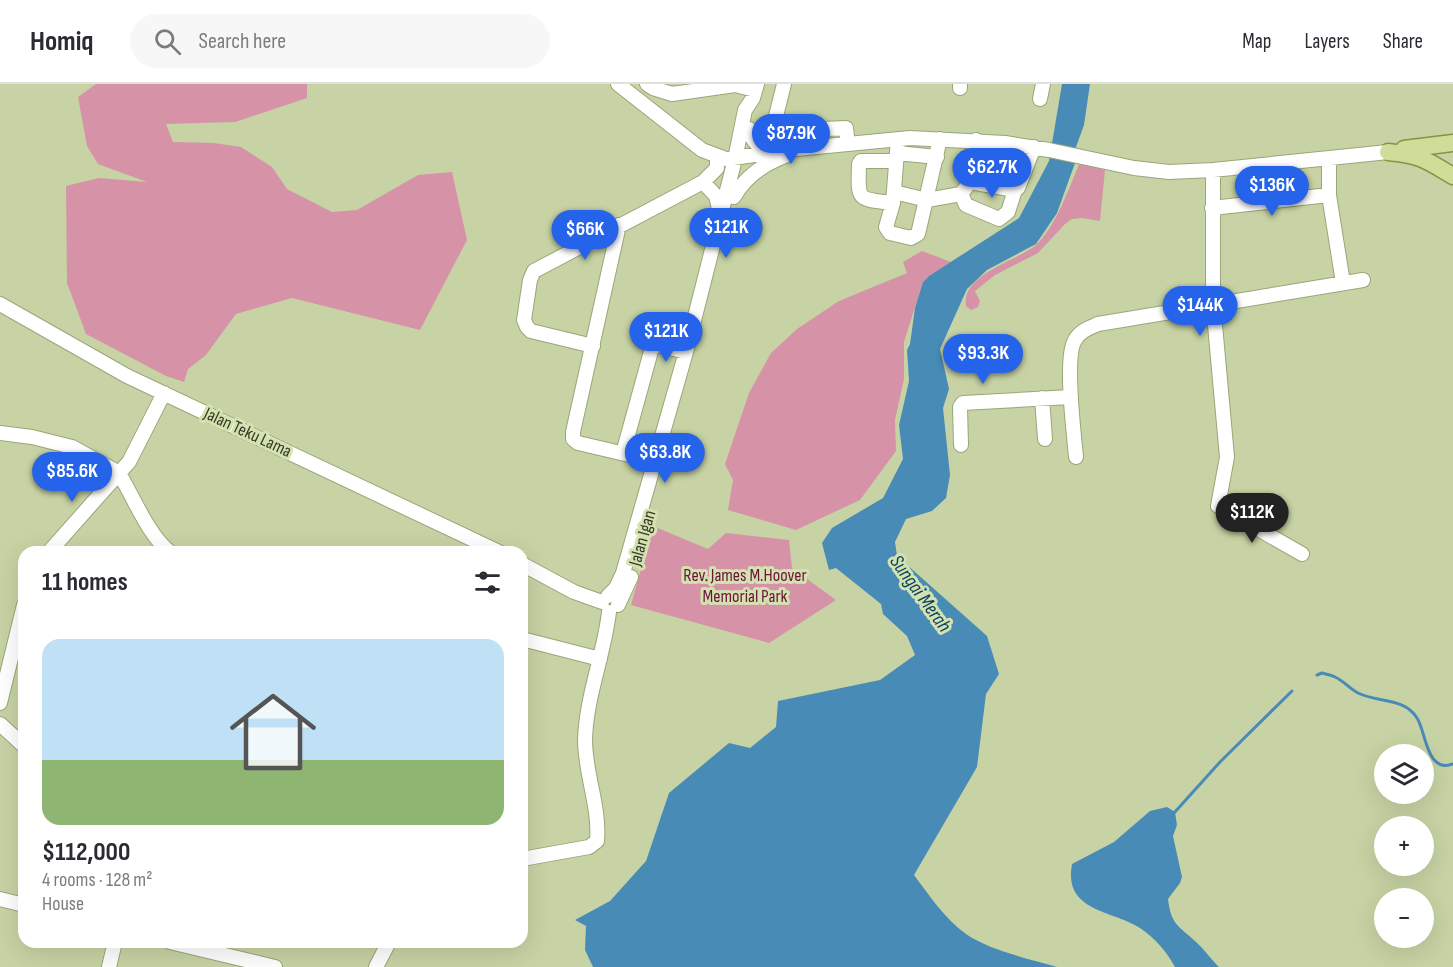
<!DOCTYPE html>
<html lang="en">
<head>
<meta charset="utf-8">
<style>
	:root { --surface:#fff; --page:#f7f7f7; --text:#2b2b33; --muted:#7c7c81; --line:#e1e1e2; --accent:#2563eb }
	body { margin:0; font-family:"Sofia Sans Condensed",sans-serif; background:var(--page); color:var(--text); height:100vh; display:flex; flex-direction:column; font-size:22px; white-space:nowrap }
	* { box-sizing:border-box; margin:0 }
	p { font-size:20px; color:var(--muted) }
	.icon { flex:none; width:33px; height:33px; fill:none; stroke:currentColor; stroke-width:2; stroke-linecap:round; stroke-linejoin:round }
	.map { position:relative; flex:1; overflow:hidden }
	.drawer { position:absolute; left:18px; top:462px; width:510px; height:402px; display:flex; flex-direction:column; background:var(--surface); border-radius:18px; box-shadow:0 6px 24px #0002 }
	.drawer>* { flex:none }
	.fabs { position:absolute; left:1374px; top:660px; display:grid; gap:12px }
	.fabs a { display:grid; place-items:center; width:60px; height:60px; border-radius:50%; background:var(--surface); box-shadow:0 6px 24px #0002; font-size:30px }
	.price { position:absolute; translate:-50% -51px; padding:0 14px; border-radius:21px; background:var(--accent); color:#fff; font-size:20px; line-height:39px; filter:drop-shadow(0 2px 3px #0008) }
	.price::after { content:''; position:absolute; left:50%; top:36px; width:18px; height:14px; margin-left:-9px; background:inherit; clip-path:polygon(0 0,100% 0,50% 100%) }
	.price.on { background:#222; color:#fff }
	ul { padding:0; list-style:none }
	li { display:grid; align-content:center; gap:12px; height:318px; padding:0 24px }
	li+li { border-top:2px solid var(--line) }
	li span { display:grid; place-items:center; height:186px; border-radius:18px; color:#555 }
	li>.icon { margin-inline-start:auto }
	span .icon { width:108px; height:108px; fill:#fffc; stroke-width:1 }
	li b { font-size:26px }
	h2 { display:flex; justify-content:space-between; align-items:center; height:72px; padding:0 24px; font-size:26px }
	header { display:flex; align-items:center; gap:36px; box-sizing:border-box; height:84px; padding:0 30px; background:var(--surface); border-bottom:2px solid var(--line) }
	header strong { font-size:28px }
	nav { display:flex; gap:33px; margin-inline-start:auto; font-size:21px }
	.search { width:420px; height:54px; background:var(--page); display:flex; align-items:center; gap:15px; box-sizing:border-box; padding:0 21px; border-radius:33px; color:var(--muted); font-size:22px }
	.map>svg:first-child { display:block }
	.green { fill:#d693a7 }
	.water { fill:#488bb7 }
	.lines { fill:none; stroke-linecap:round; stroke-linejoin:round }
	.stream { stroke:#488bb7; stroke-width:3 }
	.minor-casing { stroke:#9aa678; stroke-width:16 }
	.major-casing { stroke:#839542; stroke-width:19 }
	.minor { stroke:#fff; stroke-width:14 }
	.major { stroke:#cedd97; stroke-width:16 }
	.labels { text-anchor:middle; stroke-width:6; stroke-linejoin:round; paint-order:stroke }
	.street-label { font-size:18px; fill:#343926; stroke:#d4e1b1 }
	.park-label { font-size:18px; fill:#6b1339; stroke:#d4e1b1 }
	.water-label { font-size:20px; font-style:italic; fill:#073f5d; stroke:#d4e1b1 }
</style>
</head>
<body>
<header>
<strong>Homiq</strong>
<div class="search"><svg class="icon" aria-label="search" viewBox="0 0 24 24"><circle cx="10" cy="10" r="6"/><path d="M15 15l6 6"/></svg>Search here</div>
<nav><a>Map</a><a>Layers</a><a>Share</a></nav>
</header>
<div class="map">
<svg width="1453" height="883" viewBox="0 0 1453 883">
	<rect width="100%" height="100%" fill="#c7d3a4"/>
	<path class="green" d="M96,0H307V14L235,38L166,40L173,58L214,59L241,63L272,83L287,105L332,128L357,126L418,91L452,88L467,156L420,246L292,214L236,230L206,271L188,285L184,298L166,292L86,250L67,199L66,102L99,94L147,98L98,80L87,62L78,13Z
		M1080,78L1105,86L1100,137L1082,134L1072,135L1065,140L1038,169L995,191L975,207L980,217L978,223L971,226L966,222C961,190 1017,177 1036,161C1055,144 1070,102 1080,78Z
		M922,167L951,178L929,192L923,198L904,258V295L895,336L896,367L860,416L796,446L728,426L733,396L725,380L749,309L771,269L797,245L839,217L907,189L903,178Z
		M653,442L708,465L726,449L789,456L792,484L836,516L769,559L631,521Z"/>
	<path class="water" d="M1062,0H1090L1084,41L1076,63L1075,79L1057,129L1036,160L987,186L967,205L940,265L949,305L943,324L950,391L946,414L932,427L906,435L895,458L897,472L987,552L999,590L986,610L977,683L914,791C929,811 945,835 966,850C989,866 1029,875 1057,883H593L585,866L586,842L575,836L610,817L646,777L669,709L729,659L750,664L776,643L778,617L880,596L915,571L907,552L883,530L881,520L836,484L829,486L822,459L832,444L883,414L903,375L899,341L909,297L907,266L910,260L915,224L923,198L929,192L1019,134L1049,77Z
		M1167,723L1175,728L1177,741L1173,752L1182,793L1180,799L1168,815C1171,841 1178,841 1196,858C1204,865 1211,875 1219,883H1175C1167,868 1155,854 1140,844C1112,826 1063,828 1072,780L1114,758L1150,727Z"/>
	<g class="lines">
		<path class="stream" d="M1317,591L1322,589C1326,590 1331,591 1335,593C1344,597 1350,605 1358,609C1378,619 1404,613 1417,634C1426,647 1426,690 1453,680
			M1174,729L1220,678L1292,607"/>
		<defs>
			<path id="minor" d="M618,0L702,66L726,75L796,65L910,54L1005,59L1049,66L1134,84L1169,88L1213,86L1388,68
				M647,0L653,4L672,10L735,1L755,6
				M784,0L774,40L776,47L846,44L848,60
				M960,4V0
				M1040,15L1043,0
				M749,45C752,59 759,63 771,67
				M898,55L893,119L886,143L890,149L911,154L918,150L940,55
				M897,69L937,73
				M1329,74V111L1343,199
				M1213,86V219L1227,373L1218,422L1302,470
				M703,98L716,112L720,129
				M970,98L1015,106L1018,104L1034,63
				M894,108L927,116L961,110L970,98L976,56
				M961,110L966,121L999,135L1008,128L1015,106
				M734,113C745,93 764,80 785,72
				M893,119C856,115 858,117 859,80L861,77H896
				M1212,124L1329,111
				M619,141L573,348V355L578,359L655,377
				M0,220L127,292L499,468
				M593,262L531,247L527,243L524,236L530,196L534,187L703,98L717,84V73
				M164,309L129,378L119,389C132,411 150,454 170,468
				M1042,314L1045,355
				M0,349L32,353L72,363L119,389L49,468
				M961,361L960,323L963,319L1071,313
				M623,369L653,260L686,268
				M1076,373C1074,349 1064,273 1075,256C1080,247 1089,244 1098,240L1363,196
				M522,480L574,508L602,518
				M608,512L616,504L623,489L686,268L735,75L745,26L753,14L757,0
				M618,521L631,493
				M522,555L600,575
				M0,619L24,521
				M0,640L24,662
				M522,775L589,763L597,757C600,723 585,690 585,656C586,613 604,571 609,528
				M0,815L24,821
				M170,858L275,883
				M109,883L115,858
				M376,883L389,858"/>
			<path id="major" d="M1404,65L1453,59
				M1388,68C1421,71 1426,76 1453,92"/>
		</defs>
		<use href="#minor" class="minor-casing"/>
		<use href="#major" class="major-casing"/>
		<use href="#minor" class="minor"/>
		<use href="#major" class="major"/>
	</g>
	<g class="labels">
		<g class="street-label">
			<text transform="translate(248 348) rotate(25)" y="6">Jalan Teku Lama</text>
			<text transform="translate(642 454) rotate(-74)" y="6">Jalan Igan</text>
		</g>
		<g class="park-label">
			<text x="745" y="497">Rev. James M.Hoover<tspan x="745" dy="21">Memorial Park</tspan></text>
		</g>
		<g class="water-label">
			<text transform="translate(921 509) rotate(54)" y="7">Sungai Merah</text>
		</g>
	</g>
</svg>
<div class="fabs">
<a><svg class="icon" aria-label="layers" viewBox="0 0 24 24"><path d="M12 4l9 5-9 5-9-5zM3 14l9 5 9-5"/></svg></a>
<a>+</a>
<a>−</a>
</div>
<b class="price" style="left:791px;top:81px">$87.9K</b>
<b class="price" style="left:992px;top:115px">$62.7K</b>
<b class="price" style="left:1272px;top:133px">$136K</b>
<b class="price" style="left:726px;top:175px">$121K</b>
<b class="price" style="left:585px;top:177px">$66K</b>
<b class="price" style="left:1200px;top:253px">$144K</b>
<b class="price" style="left:666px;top:279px">$121K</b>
<b class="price" style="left:983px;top:301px">$93.3K</b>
<b class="price" style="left:665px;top:400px">$63.8K</b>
<b class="price" style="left:72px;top:419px">$85.6K</b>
<b class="price on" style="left:1252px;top:460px">$112K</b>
<section class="drawer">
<h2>11 homes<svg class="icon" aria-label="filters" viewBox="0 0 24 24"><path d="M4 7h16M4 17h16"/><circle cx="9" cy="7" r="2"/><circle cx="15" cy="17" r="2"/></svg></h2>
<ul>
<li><span style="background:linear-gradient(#bfe0f5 65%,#8fb573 0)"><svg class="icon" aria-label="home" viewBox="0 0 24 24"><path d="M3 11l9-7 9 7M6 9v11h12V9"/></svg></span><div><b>$112,000</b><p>4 rooms · 128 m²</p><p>House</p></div></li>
</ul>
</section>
</div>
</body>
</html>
